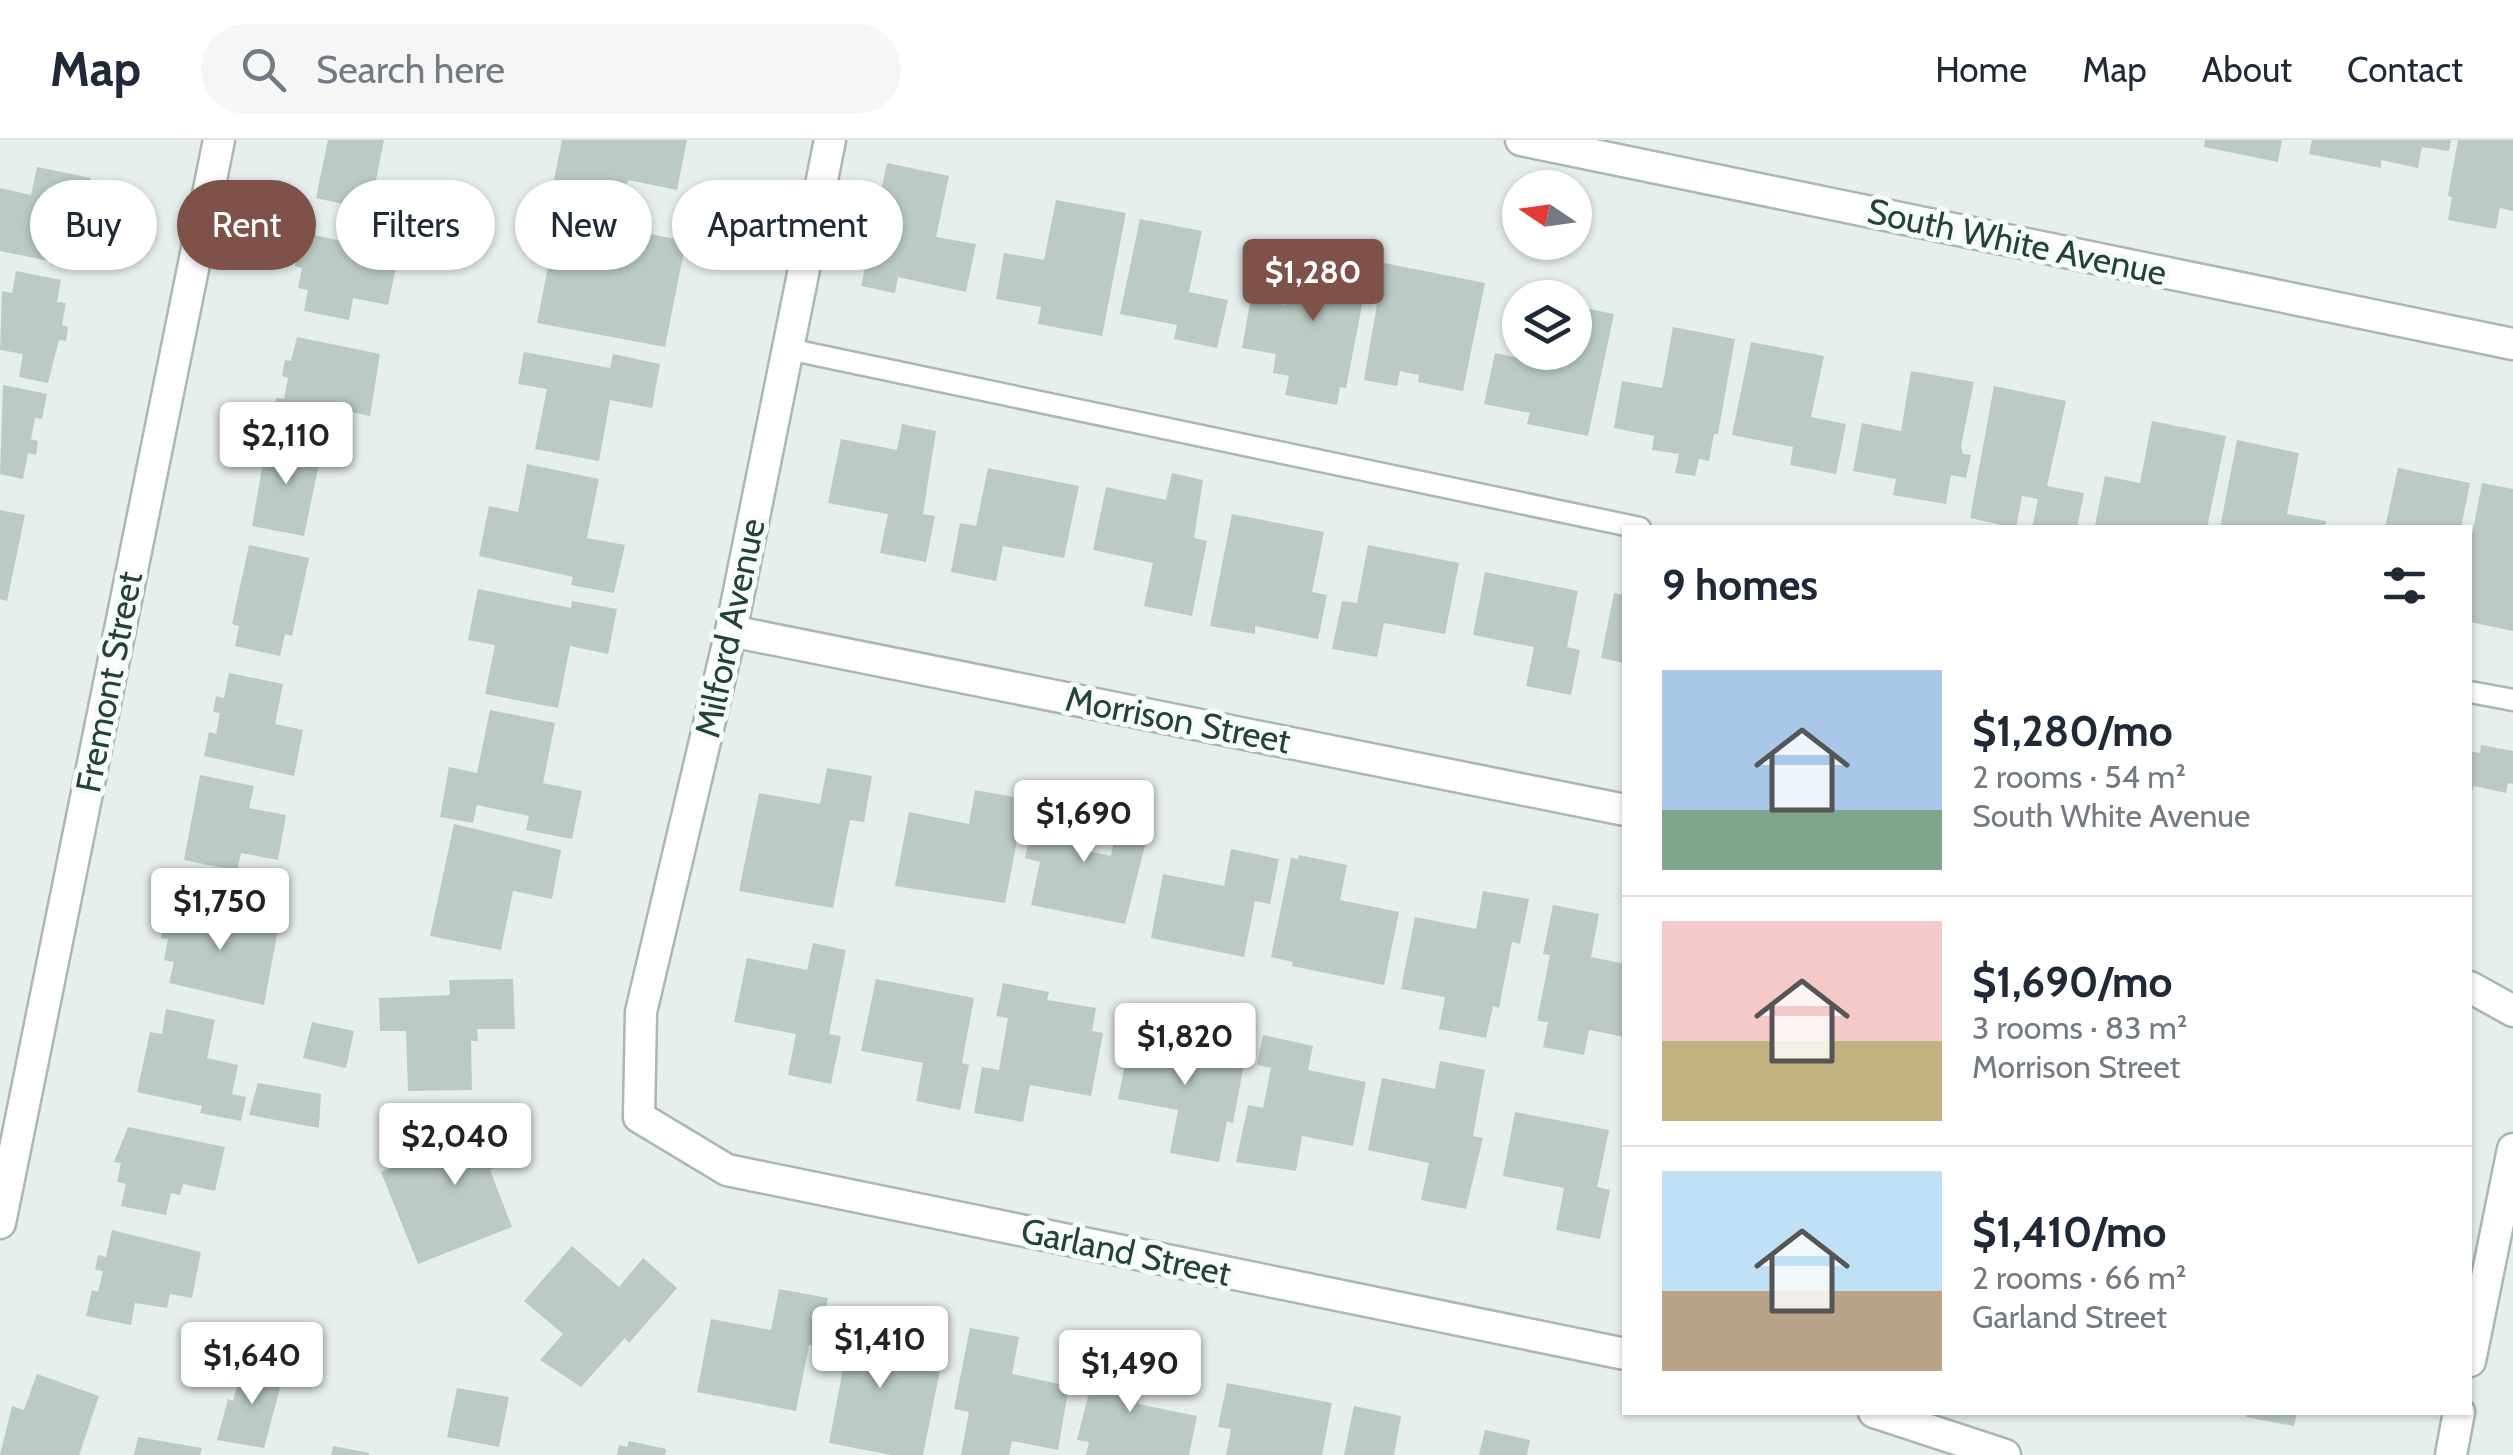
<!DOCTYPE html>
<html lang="en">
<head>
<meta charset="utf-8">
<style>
	:root { --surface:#fff; --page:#f6f6f7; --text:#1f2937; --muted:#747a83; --line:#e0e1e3; --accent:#7f5249 }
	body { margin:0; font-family:Cabin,sans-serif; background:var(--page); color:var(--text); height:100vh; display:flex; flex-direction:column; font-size:38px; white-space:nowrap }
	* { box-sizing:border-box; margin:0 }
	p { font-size:32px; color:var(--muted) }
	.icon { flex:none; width:55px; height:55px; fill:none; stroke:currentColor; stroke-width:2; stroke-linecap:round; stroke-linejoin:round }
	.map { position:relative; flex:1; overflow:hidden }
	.drawer { position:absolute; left:1622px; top:385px; width:850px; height:890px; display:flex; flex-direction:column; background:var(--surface); border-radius:0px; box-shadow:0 2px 8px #0004 }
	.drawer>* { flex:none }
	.guide { position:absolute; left:30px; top:40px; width:950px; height:90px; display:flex; gap:20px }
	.needle { width:65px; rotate:283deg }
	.buttons { position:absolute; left:1502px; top:30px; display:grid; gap:20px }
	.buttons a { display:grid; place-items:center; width:90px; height:90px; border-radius:50%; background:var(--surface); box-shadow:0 2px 8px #0004; font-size:50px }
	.price { position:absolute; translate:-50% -85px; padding:0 22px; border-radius:10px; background:#fff; color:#222; font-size:32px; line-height:65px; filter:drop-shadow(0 2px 5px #0008) }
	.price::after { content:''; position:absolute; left:50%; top:60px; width:30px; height:22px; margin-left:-15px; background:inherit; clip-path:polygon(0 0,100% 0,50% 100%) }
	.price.current { background:var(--accent); color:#fff }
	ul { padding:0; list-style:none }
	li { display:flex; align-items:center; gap:30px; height:250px; padding:0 40px }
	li+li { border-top:2px solid var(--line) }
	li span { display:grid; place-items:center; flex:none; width:280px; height:200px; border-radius:0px; color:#555 }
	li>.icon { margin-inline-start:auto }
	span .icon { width:120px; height:120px; fill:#fffc; stroke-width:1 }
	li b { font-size:42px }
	h2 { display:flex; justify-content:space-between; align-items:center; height:120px; padding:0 40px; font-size:42px }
	.chip { padding:0 35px; border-radius:45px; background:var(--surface); box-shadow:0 2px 8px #0004; font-size:35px; line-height:90px }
	.chip.current { background:var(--accent); color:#fff }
	header { display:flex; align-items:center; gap:60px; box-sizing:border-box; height:140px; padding:0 50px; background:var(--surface); border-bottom:2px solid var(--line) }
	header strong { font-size:48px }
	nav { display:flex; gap:55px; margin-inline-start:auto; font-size:35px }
	.search { width:700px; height:90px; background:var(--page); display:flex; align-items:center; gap:25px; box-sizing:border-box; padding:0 35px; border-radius:55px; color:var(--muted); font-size:38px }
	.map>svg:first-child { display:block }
	.building { fill:#bbcac4 }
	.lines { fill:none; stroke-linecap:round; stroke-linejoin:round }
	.service-casing { stroke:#a8b8b2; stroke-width:25 }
	.minor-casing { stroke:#a8b8b2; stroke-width:35 }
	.tertiary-casing { stroke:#a8b8b2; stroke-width:35 }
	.service { stroke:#fff; stroke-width:20 }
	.minor { stroke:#fff; stroke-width:30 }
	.tertiary { stroke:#fff; stroke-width:30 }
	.labels { text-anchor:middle; stroke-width:10; stroke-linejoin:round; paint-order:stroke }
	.street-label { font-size:35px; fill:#24423a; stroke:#f7fbf9 }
</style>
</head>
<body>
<header>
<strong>Map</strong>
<div class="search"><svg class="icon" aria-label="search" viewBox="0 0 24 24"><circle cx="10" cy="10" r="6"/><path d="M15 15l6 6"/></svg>Search here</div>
<nav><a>Home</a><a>Map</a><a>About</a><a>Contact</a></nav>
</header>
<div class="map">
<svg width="2513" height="1315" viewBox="0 0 2513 1315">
	<rect width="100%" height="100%" fill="#e6efeb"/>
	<path class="building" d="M328,0H384L370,70L316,58Z
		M562,0H687L677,50L628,40L624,59L553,45Z
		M2205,0H2282L2278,22L2204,7Z
		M2312,0H2451L2449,11L2422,7L2418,28L2381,20V28L2309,14Z
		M2458,0H2513V71L2500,68L2496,89L2448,80L2452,57L2448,56Z
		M887,23L949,36L936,97L976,104L966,152L898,137L895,153L861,146Z
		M37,27L91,38L74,126L0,111V48L31,55Z
		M1056,60L1126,73L1102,196L1038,184L1041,167L996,159L1004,113L1044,120Z
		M558,76L686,101L665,207L537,183Z
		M1140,79L1202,91L1189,152L1228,160L1217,208L1174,199L1177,185L1120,174Z
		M309,94L399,113L388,165L353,158L349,180L304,171L308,150L298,148L302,128L295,126L297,111L305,113Z
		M1298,105L1371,119L1346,248L1340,247L1337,265L1285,255L1289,236L1273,233L1276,214L1242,208L1251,158L1286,165Z
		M1384,123L1485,143L1463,251L1418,242L1419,235L1400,231L1397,246L1364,240Z
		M16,131L61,140L57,162L66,163L62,185L68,187L66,201L59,200L48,243L19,237L23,214L0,210L2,151L12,153Z
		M1575,166L1614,174L1588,296L1527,284L1530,273L1484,264L1495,213L1528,220L1529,212H1575Z
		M1673,187L1735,199L1718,294H1714L1709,321L1699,319L1695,336L1675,333L1679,314L1652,310L1654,296L1614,288L1622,241L1662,248Z
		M297,197L380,214L370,276L337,269L332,293L271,281L276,258L284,259L288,238L282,236L285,220L291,221Z
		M1751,202L1824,216L1811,277L1846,284L1836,334L1790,325L1793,307L1732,295Z
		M524,212L610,228L613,214L660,224L652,268L610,260L599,321L535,309L547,249L518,244Z
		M1911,231L1974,242L1961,306L1963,314L1971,315L1966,338L1951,335L1946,364L1893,355L1896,339L1853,331L1862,283L1901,291Z
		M3,245L47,254L42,279L35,278L31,299L38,301L36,315L28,313L23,339L0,334Z
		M1994,246L2066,261L2047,346L2084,353L2077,388H2032L2038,359L2022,356L2016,388L1970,378Z
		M2152,281L2226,296L2207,388L2095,385L2105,336L2140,343Z
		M902,284L936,291L923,374L935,376L926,422L880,413L888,374L828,363L841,299L897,310Z
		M267,299L322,309L304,396L252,386Z
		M2237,300L2299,313L2287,374L2326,381L2325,388H2220Z
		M527,324L599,339L587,398L625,405L614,453L571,445L573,437L479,416L489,366L518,372Z
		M988,328L1079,346L1064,418L1003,406L996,441L951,432L960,383L976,386Z
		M2398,328L2470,343L2461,388H2385Z
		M1172,333L1203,340L1194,398L1207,401L1192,476L1144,466L1153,423L1093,410L1106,347L1166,360Z
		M2482,343L2513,349V491L2470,482V405Z
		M0,370L25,375L7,461L0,459Z
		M1232,374L1324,392L1312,452L1327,455L1318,499L1255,486V494L1210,486Z
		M249,405L309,418L292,496L285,494L280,516L235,506L239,486L232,484Z
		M1368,405L1459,423L1445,494L1384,483L1377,517L1332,509L1342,461L1357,463Z
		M1485,432L1578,451L1567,507L1580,510L1571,555L1526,546L1534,507L1473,495Z
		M478,449L571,468L572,461L617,469L608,514L570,506L558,568L485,554L495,505L468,500Z
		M1614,453L1625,455V523L1601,518Z
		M229,533L283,544L275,584L303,590L294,636L204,616L209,592L216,594L220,573L213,572L216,556L224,558Z
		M490,570L555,583L543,643L582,651L572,699L526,690L529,676L477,665L473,683L440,677L449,627L477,633Z
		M2481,605L2513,611V644L2508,643L2506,653L2474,646L2470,658V611L2480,613Z
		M827,628L872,636L864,682L850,680L833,768L739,751L759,653L820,664Z
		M200,635L254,646L249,668L286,675L278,720L241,713L237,731L184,720Z
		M975,650L1025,659L1005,763L895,746L909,672L969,684Z
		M1037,662L1085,672L1078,709L1111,716L1119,676L1151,682L1125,784L1031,765L1040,722L1025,718Z
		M454,684L561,710L552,759L513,751L501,810L430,796Z
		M1231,709L1279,719L1270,764L1255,761L1244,817L1151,798L1163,734L1224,746Z
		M1299,715L1347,725L1340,760L1399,772L1384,845L1292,826L1293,822L1271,817L1291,718L1298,719Z
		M1483,751L1529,759L1520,804L1512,802L1499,868L1493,866L1486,898L1439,889L1445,857L1401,849L1415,777L1476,789Z
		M175,763L279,784L264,865L169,843L174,822L164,820L168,799L161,798L164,783L171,784Z
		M1553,765L1599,774L1591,817L1625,824V897L1589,890L1584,915L1543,907L1548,882L1537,881L1550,815L1543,814Z
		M813,803L846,810L829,894L841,896L831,944L788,935L796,894L734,882L747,818L807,830Z
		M513,839L515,889H477L478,901H471L472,950L408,951L406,891H380L379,858L450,855L449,840Z
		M876,839L974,858L962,923L969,925L960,970L916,961L923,923L861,911Z
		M1003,843L1049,852L1047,860L1096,868L1092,891L1103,893L1091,956L1030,945L1023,982L974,973L982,927L999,930L1008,878L996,876Z
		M166,869L215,880L207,918L238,925L232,954L246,957L241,981L200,973L202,966L137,952L150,892L162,894Z
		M312,882L354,891L346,928L303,918Z
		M1132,888L1246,913L1233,983L1227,981L1219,1022L1170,1013L1178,970L1118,959Z
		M1263,895L1313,906L1308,930L1366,942L1353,1006L1302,996L1296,1031L1236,1022L1248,965L1263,968L1271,928L1257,925Z
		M1440,921L1485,930L1473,996L1483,998L1466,1069L1421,1060L1429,1023L1368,1010L1382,938L1435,949Z
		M258,943L321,954L319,988L249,975Z
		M511,970L528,1014L490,1030L512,1087L418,1124L381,1032L436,1009L434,1001Z
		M1515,972L1609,990L1597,1047L1610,1050L1600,1099L1556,1090L1564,1048L1503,1036Z
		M128,987L225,1007L215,1051L183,1044L180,1055L171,1053L166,1075L121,1066L126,1044L117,1042L121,1023L114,1022Z
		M112,1090L201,1112L192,1158L170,1154L167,1168L135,1163L131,1185L86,1176L92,1150L98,1152L103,1131L95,1130L98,1115L106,1117Z
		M572,1106L619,1147L643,1118L677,1148L629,1203L625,1198L581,1247L540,1220L563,1194L524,1161Z
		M779,1149L828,1158L818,1207L809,1205L796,1271L697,1252L711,1179L771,1190Z
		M841,1166L889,1176L882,1214L941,1225L923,1315H891L829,1303L846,1213L833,1210Z
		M970,1188L1019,1197L1012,1234L1069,1246L1058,1310L1012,1301L1009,1315H961L969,1272L954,1269Z
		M1099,1213L1146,1223L1138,1264L1197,1276L1189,1315H1086L1089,1302L1077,1300Z
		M244,1223L284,1233L264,1308L217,1300L228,1259L233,1261Z
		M37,1234L99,1256L79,1315H0L12,1266L24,1270Z
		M1227,1243L1332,1263L1322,1315H1226L1231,1289L1218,1287Z
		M457,1248L509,1257L499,1307L447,1297Z
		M1354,1266L1401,1276L1394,1315H1344Z
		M2247,1272H2297L2294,1286L2246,1277Z
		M1485,1290L1530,1300L1527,1315H1479Z
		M138,1297L202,1308L200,1315H134Z
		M629,1301L666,1309L665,1315H617L619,1305L627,1307Z
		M333,1306L369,1313V1315H331Z"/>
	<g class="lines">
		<defs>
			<path id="service" d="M788,209L1640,388
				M2470,552L2513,560"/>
			<path id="minor" d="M830,0L731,491L641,872L639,977L727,1030L1625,1214
				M731,491L1625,670
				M2470,847L2513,871
				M0,1083L219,0
				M2470,1221L2513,1009
				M1874,1272L2005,1315
				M2451,1315L2459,1272"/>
			<path id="tertiary" d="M1521,0L2513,204"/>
		</defs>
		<use href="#service" class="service-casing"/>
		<use href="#minor" class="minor-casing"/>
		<use href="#tertiary" class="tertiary-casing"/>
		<use href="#service" class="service"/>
		<use href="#minor" class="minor"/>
		<use href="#tertiary" class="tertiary"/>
	</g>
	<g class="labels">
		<g class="street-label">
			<text transform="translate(2017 102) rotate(12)" y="12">South White Avenue</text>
			<text transform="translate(730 488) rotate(-78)" y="12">Milford Avenue</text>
			<text transform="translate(109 542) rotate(-79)" y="12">Fremont Street</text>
			<text transform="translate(1178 580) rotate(11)" y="12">Morrison Street</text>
			<text transform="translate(1126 1112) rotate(12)" y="12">Garland Street</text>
		</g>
	</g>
</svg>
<div class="buttons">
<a><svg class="needle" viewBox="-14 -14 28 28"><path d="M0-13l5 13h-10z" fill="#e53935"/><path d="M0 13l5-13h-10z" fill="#747a83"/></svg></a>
<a><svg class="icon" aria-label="layers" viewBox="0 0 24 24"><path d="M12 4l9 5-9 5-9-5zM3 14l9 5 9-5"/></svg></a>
</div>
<b class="price current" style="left:1313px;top:184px">$1,280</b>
<b class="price" style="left:286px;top:347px">$2,110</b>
<b class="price" style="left:1084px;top:725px">$1,690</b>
<b class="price" style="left:220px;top:813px">$1,750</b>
<b class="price" style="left:1185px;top:948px">$1,820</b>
<b class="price" style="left:455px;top:1048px">$2,040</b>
<b class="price" style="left:880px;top:1251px">$1,410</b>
<b class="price" style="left:252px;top:1267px">$1,640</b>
<b class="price" style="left:1130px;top:1275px">$1,490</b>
<div class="guide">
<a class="chip">Buy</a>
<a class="chip current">Rent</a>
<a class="chip">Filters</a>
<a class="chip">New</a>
<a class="chip">Apartment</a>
</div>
<section class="drawer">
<h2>9 homes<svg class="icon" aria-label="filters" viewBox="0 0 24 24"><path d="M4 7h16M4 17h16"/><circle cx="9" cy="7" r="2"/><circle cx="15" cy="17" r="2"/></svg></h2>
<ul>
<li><span style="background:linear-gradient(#a9c7e8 70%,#7fa58c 0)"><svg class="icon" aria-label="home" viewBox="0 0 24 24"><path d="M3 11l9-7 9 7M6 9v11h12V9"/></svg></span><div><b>$1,280/mo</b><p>2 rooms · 54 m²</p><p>South White Avenue</p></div></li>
<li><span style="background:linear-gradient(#f6c9c9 60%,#c2b280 0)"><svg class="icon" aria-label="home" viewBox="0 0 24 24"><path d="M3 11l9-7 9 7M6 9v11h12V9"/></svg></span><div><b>$1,690/mo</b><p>3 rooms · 83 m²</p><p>Morrison Street</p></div></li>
<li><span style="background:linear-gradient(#bfe0f5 60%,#b9a48a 0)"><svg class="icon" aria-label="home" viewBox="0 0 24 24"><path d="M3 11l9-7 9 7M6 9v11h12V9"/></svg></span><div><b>$1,410/mo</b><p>2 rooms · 66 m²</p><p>Garland Street</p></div></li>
</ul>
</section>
</div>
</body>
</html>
